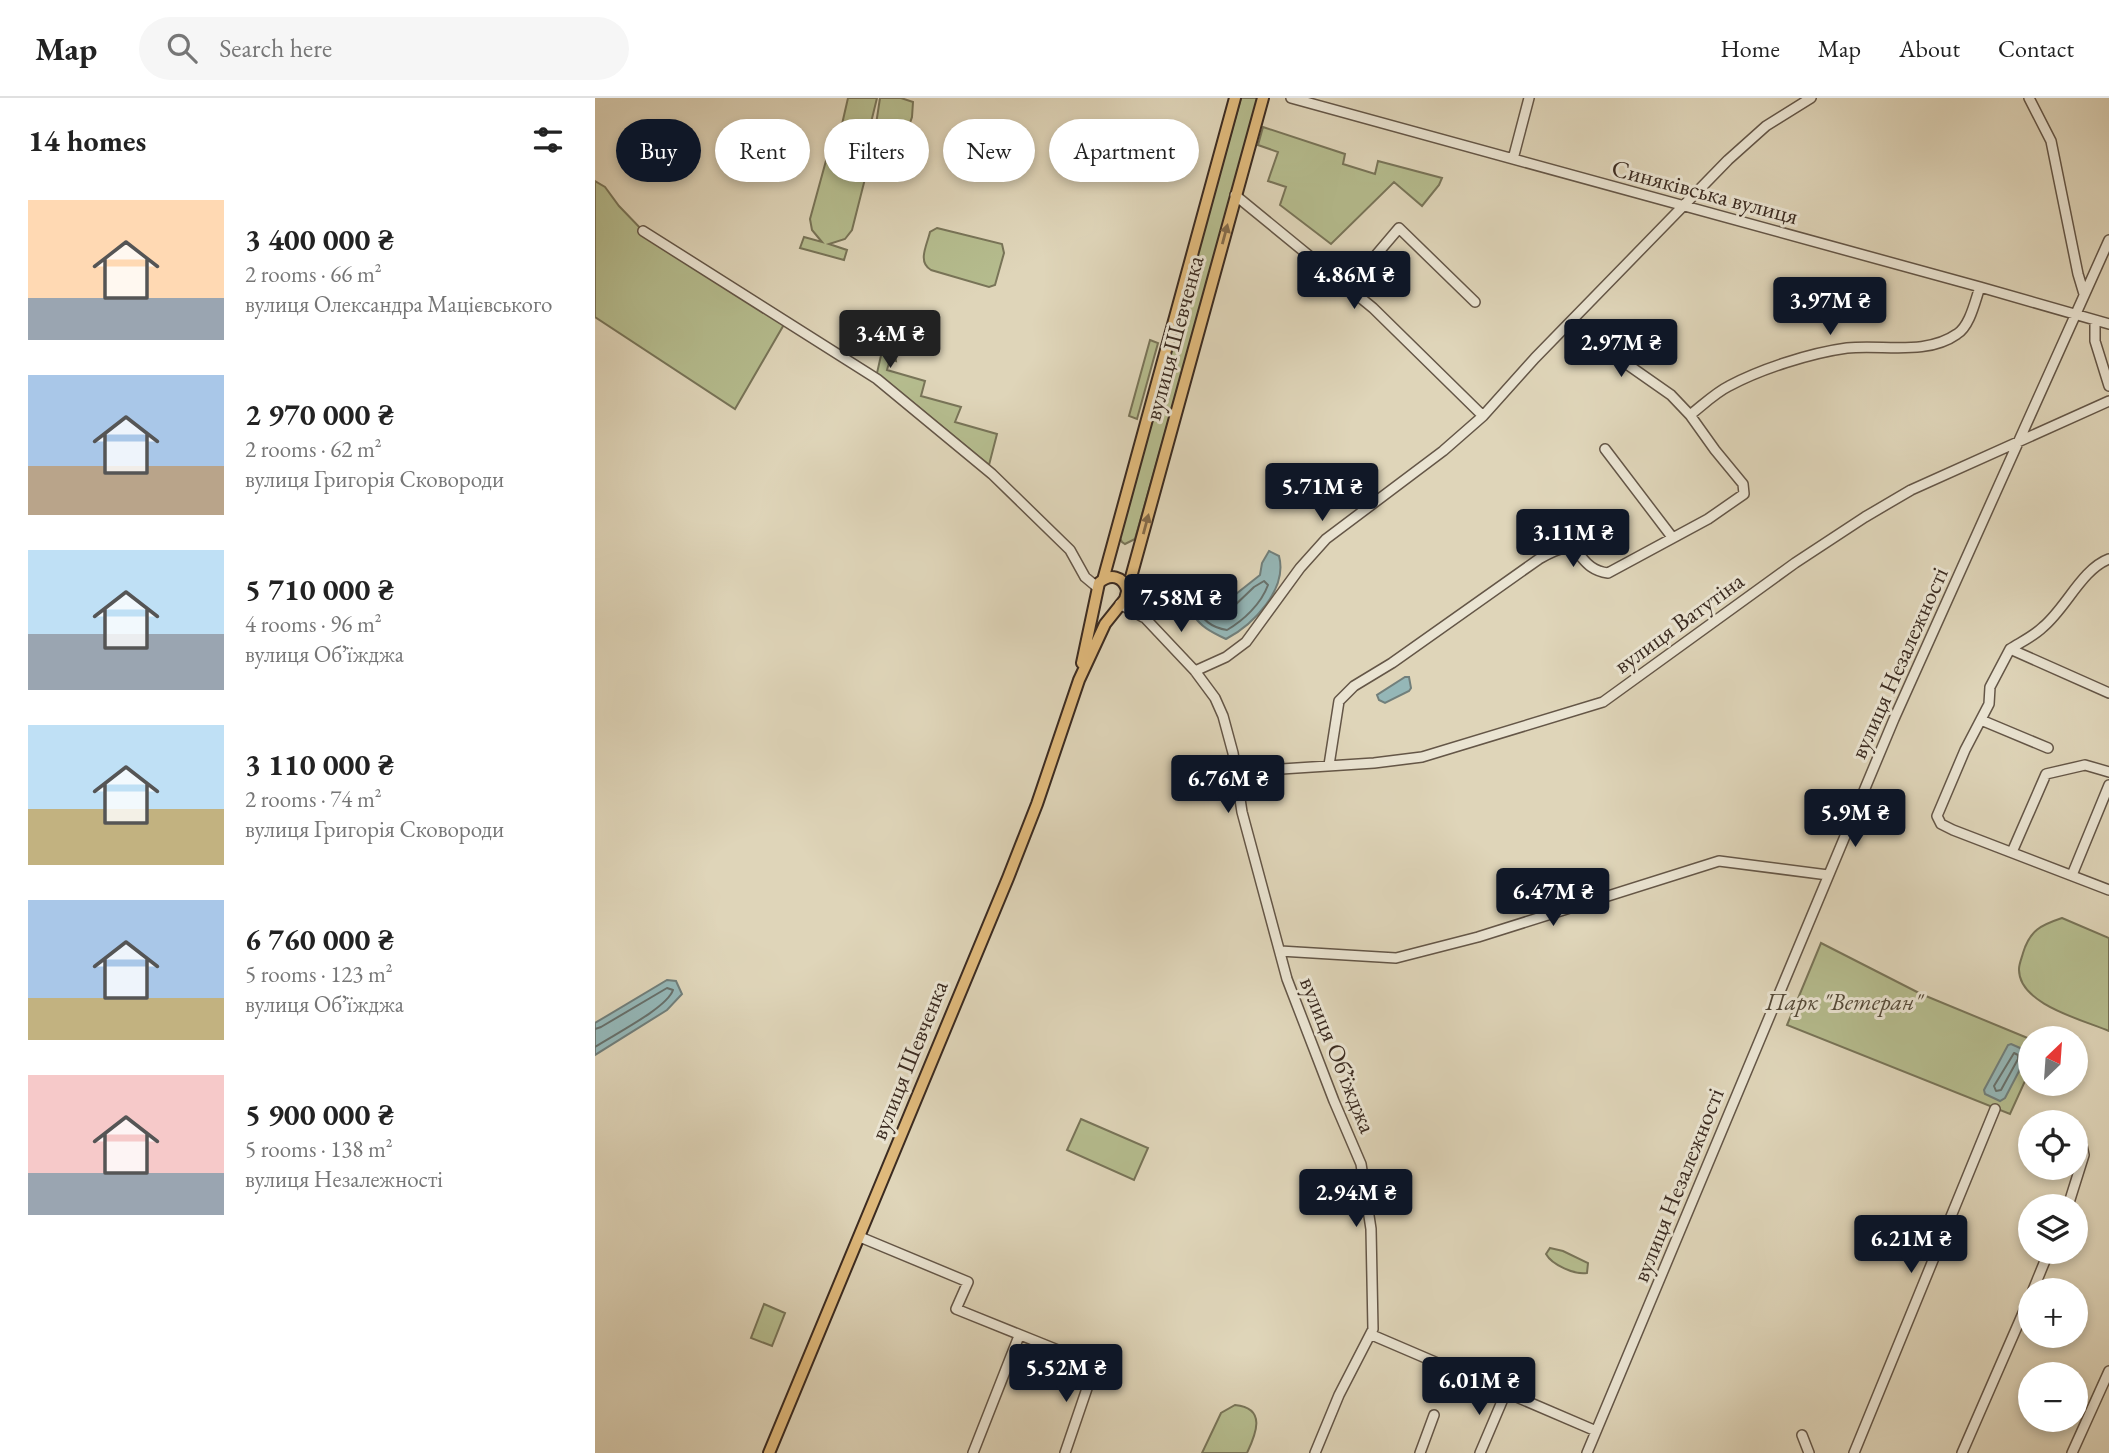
<!DOCTYPE html>
<html lang="en">
<head>
<meta charset="utf-8">
<style>
	:root { --surface:#fff; --page:#f6f6f6; --text:#222; --muted:#767676; --line:#e0e0e0; --accent:#111827 }
	body { margin:0; font-family:"EB Garamond",serif; background:var(--page); color:var(--text); height:100vh; display:flex; flex-direction:column; font-size:26px; white-space:nowrap }
	* { box-sizing:border-box; margin:0 }
	p { font-size:23px; color:var(--muted) }
	.icon { flex:none; width:38px; height:38px; fill:none; stroke:currentColor; stroke-width:2; stroke-linecap:round; stroke-linejoin:round }
	.map { position:relative; flex:1; overflow:hidden }
	.sheet { display:flex; flex-direction:column; background:var(--surface); width:595px }
	.sheet>* { flex:none }
	.banner { position:absolute; left:21px; top:21px; width:665px; height:63px; display:flex; gap:14px }
	.needle { width:46px; rotate:25deg }
	.fabs { position:absolute; left:1423px; top:928px; display:grid; gap:14px }
	.fabs a { display:grid; place-items:center; width:70px; height:70px; border-radius:50%; background:var(--surface); box-shadow:0 4px 10px #0003; font-size:35px }
	.price { position:absolute; translate:-50% -60px; padding:0 16px; border-radius:7px; background:var(--accent); color:#fff; font-size:23px; line-height:46px; filter:drop-shadow(0 2px 4px #0008) }
	.price::after { content:''; position:absolute; left:50%; top:42px; width:21px; height:16px; margin-left:-10px; background:inherit; clip-path:polygon(0 0,100% 0,50% 100%) }
	.price.active { background:#222; color:#fff }
	ul { padding:0; list-style:none }
	li { display:flex; align-items:center; gap:21px; height:175px; padding:0 28px }
	li span { display:grid; place-items:center; flex:none; width:196px; height:140px; border-radius:0px; color:#555 }
	li>.icon { margin-inline-start:auto }
	span .icon { width:84px; height:84px; fill:#fffc; stroke-width:1 }
	li b { font-size:30px }
	h2 { display:flex; justify-content:space-between; align-items:center; height:84px; padding:0 28px; font-size:30px }
	.chip { padding:0 24px; border-radius:32px; background:var(--surface); box-shadow:0 4px 10px #0003; font-size:24px; line-height:63px }
	.chip.active { background:var(--accent); color:#fff }
	header { display:flex; align-items:center; gap:42px; box-sizing:border-box; height:98px; padding:0 35px; background:var(--surface); border-bottom:2px solid var(--line) }
	header strong { font-size:33px }
	nav { display:flex; gap:38px; margin-inline-start:auto; font-size:24px }
	.search { width:490px; height:63px; background:var(--page); display:flex; align-items:center; gap:18px; box-sizing:border-box; padding:0 24px; border-radius:38px; color:var(--muted); font-size:26px }
	main { display:flex; flex:1; min-height:0 }
	.map>svg:first-child { display:block }
	.green { fill:#b5bc8e; stroke:#787458; stroke-width:2 }
	.water { fill:#95b7b7; stroke:#717f7b; stroke-width:2 }
	.lines { fill:none; stroke-linecap:round; stroke-linejoin:round }
	.shore { stroke:#68716c; stroke-width:2 }
	.minor-casing { stroke:#645647; stroke-width:12 }
	.major-casing { stroke:#3b2b21; stroke-width:14 }
	.minor { stroke:#eae4d2; stroke-width:9 }
	.major { stroke:#e0ba7c; stroke-width:10 }
	.oneway { fill:#856b4a }
	.labels { text-anchor:middle; stroke-width:6; stroke-linejoin:round; paint-order:stroke }
	.street-label { font-size:24px; fill:#3b2b21; stroke:#eae4d2 }
	.park-label { font-size:24px; font-style:italic; fill:#534837; stroke:#eae4d2 }
</style>
</head>
<body>
<header>
<strong>Map</strong>
<div class="search"><svg class="icon" aria-label="search" viewBox="0 0 24 24"><circle cx="10" cy="10" r="6"/><path d="M15 15l6 6"/></svg>Search here</div>
<nav><a>Home</a><a>Map</a><a>About</a><a>Contact</a></nav>
</header>
<main>
<section class="sheet">
<h2>14 homes<svg class="icon" aria-label="filters" viewBox="0 0 24 24"><path d="M4 7h16M4 17h16"/><circle cx="9" cy="7" r="2"/><circle cx="15" cy="17" r="2"/></svg></h2>
<ul>
<li><span style="background:linear-gradient(#ffd9b3 70%,#9aa5b1 0)"><svg class="icon" aria-label="home" viewBox="0 0 24 24"><path d="M3 11l9-7 9 7M6 9v11h12V9"/></svg></span><div><b>3 400 000 ₴</b><p>2 rooms · 66 m²</p><p>вулиця Олександра Мацієвського</p></div></li>
<li><span style="background:linear-gradient(#a9c7e8 65%,#b9a48a 0)"><svg class="icon" aria-label="home" viewBox="0 0 24 24"><path d="M3 11l9-7 9 7M6 9v11h12V9"/></svg></span><div><b>2 970 000 ₴</b><p>2 rooms · 62 m²</p><p>вулиця Григорія Сковороди</p></div></li>
<li><span style="background:linear-gradient(#bfe0f5 60%,#9aa5b1 0)"><svg class="icon" aria-label="home" viewBox="0 0 24 24"><path d="M3 11l9-7 9 7M6 9v11h12V9"/></svg></span><div><b>5 710 000 ₴</b><p>4 rooms · 96 m²</p><p>вулиця Обʼїжджа</p></div></li>
<li><span style="background:linear-gradient(#bfe0f5 60%,#c2b280 0)"><svg class="icon" aria-label="home" viewBox="0 0 24 24"><path d="M3 11l9-7 9 7M6 9v11h12V9"/></svg></span><div><b>3 110 000 ₴</b><p>2 rooms · 74 m²</p><p>вулиця Григорія Сковороди</p></div></li>
<li><span style="background:linear-gradient(#a9c7e8 70%,#c2b280 0)"><svg class="icon" aria-label="home" viewBox="0 0 24 24"><path d="M3 11l9-7 9 7M6 9v11h12V9"/></svg></span><div><b>6 760 000 ₴</b><p>5 rooms · 123 m²</p><p>вулиця Обʼїжджа</p></div></li>
<li><span style="background:linear-gradient(#f6c9c9 70%,#9aa5b1 0)"><svg class="icon" aria-label="home" viewBox="0 0 24 24"><path d="M3 11l9-7 9 7M6 9v11h12V9"/></svg></span><div><b>5 900 000 ₴</b><p>5 rooms · 138 m²</p><p>вулиця Незалежності</p></div></li>
</ul>
</section>
<div class="map">
<svg width="1514" height="1355" viewBox="0 0 1514 1355">
	<rect width="100%" height="100%" fill="#dfd5b9"/>
	<filter id="stains"><feTurbulence type="fractalNoise" baseFrequency=".00286" numOctaves="4"/><feColorMatrix values="0 0 0 0 .2 0 0 0 0 .09 0 0 0 0 .02 0 0 0 .5 -.17"/></filter>
	<radialGradient id="worn" r=".72"><stop offset=".6" stop-color="#630" stop-opacity="0"/><stop offset="1" stop-color="#630" stop-opacity=".3"/></radialGradient>
	<path class="green" d="M253,0H282L271,45L245,35Z
		M285,0H306L318,4L317,19L305,54L302,55L278,46Z
		M646,0H665L540,441L530,446L527,444L523,437Z
		M668,29L750,56L748,66L780,76L783,63L847,80L844,87L827,108L799,84L736,146L685,107L691,89L673,83L683,54L663,47Z
		M250,46L266,50L274,65L257,132L250,141L234,146L252,152L249,162L205,150L209,139L227,144L217,132L215,121L232,59L239,50Z
		M0,83L10,89L24,108L48,133L191,223L140,311L0,219Z
		M342,130L407,146L409,155L400,187L394,189L336,172C322,164 332,147 335,134Z
		M555,242L563,245L542,321L534,318Z
		M293,251L300,254L301,263L295,261L292,272L330,283L326,298L366,309L360,324L402,336L394,367L282,275L287,253Z
		M1467,820L1514,840V933C1488,922 1423,906 1424,871C1424,866 1427,859 1428,855C1435,832 1446,827 1467,820Z
		M1226,845L1326,896L1435,941V972L1415,1016L1192,927Z
		M486,1021L553,1050L539,1082L472,1052Z
		M955,1150L968,1153L993,1165L992,1175C980,1177 957,1167 951,1156Z
		M169,1206L190,1215L177,1248L156,1240Z
		M640,1307C672,1310 661,1336 652,1355H607L626,1315Z"/>
	<path class="water" d="M674,453L684,458C693,491 658,527 631,541C597,525 595,518 592,481L599,484C605,499 618,502 633,505L641,496L665,477L667,465Z
		M810,579H814L816,590L814,593L790,605L784,602L782,597Z
		M72,882L81,883L87,896L72,912L0,957V925Z
		M1416,946L1432,953L1433,956L1410,1000L1405,1003L1390,996L1389,992L1413,947Z"/>
	<g class="lines">
		<path class="shore" d="M669,483L673,487C666,506 649,522 632,532C618,530 605,522 603,507L606,504L616,509L636,511L659,489Z
			M0,931L6,929L72,890L78,892C72,910 18,937 0,949
			M1419,955L1423,957V961L1406,992L1401,993L1399,988Z"/>
		<defs>
			<path id="minor" d="M696,0L1385,189L1514,226
				M1434,0L1456,43L1483,176L1489,196
				M918,61L934,0
				M640,97L778,210L888,318
				M48,133L282,281L397,376L475,452L490,479L502,489
				M753,190L804,130L880,204
				M1500,222V243L1514,288
				M1095,317C1108,307 1120,295 1134,288C1166,271 1215,255 1252,250C1287,246 1331,258 1362,236C1375,228 1380,203 1385,189
				M1010,351L1077,439
				M532,496L550,520L600,573L620,600L628,618L638,655L647,714L692,881L739,1003L766,1066L776,1131L778,1231L744,1297L720,1355
				M525,506L548,519
				M1415,551L1395,589L1394,606L1370,652L1342,718L1346,726L1358,732L1514,792
				M1415,551C1426,544 1439,538 1448,529C1471,510 1487,471 1514,461
				M1415,551L1514,595
				M600,573L631,559L651,544L705,470L731,441L848,353L888,318L940,260L1133,62L1171,28L1216,0
				M1386,622L1453,650
				M734,667L744,603L759,588L797,565L944,461C993,432 976,470 1013,475L1113,421L1149,396L1148,386L1120,352L1095,317L1076,297L1026,262L978,221
				M640,674L779,665L827,659L1008,604L1200,465L1270,419L1316,392L1514,303
				M1417,754L1451,676L1490,667L1514,674
				M1477,777L1514,687
				M685,853L801,860L883,839L1124,763L1233,777
				M1473,1108L1489,1057L1485,1038
				M265,1139L373,1184L361,1211L500,1267L470,1355
				M1438,1192L1454,1153
				M777,1237L1001,1333
				M1207,1337L1214,1355
				M378,1355L424,1238
				M825,1355L839,1317
				M885,1355L911,1294
				M992,1355L1299,621L1514,142
				M1259,1355L1400,1011
				M1367,1355L1435,1199
				M1477,1355L1514,1273"/>
			<path id="major" d="M508,482L640,0
				M487,565L504,485C515,475 528,478 532,492
				M174,1355L413,780L442,706L484,582L510,526L530,501L668,0"/>
		</defs>
		<use href="#minor" class="minor-casing"/>
		<use href="#major" class="major-casing"/>
		<use href="#minor" class="minor"/>
		<use href="#major" class="major"/>
	</g>
	<defs><path id="oneway-solid" d="M-6-.8H1V-3.2L6.5 0L1 3.2V.8H-6Z" transform="scale(1.75)"/></defs>
	<g class="oneway">
		<use href="#oneway-solid" transform="translate(630 136) rotate(-75)"/>
		<use href="#oneway-solid" transform="translate(551 426) rotate(-75)"/>
	</g>
	<g class="labels">
		<g class="street-label">
			<text transform="translate(1110 94) rotate(15)" y="8">Синяківська вулиця</text>
			<text transform="translate(579 240) rotate(-75)" y="8">вулиця Шевченка</text>
			<text transform="translate(1084 525) rotate(-36)" y="8">вулиця Ватутіна</text>
			<text transform="translate(1304 565) rotate(-66)" y="8">вулиця Незалежності</text>
			<text transform="translate(743 957) rotate(68)" y="8">вулиця Обʼїжджа</text>
			<text transform="translate(314 962) rotate(-68)" y="8">вулиця Шевченка</text>
			<text transform="translate(1083 1087) rotate(-68)" y="8">вулиця Незалежності</text>
		</g>
		<g class="park-label">
			<text x="1249" y="912">Парк "Ветеран"</text>
		</g>
	</g>
	<rect width="100%" height="100%" filter="url(#stains)"/>
	<rect width="100%" height="100%" fill="url(#worn)"/>
</svg>
<div class="fabs">
<a><svg class="needle" viewBox="-14 -14 28 28"><path d="M0-13l5 13h-10z" fill="#e53935"/><path d="M0 13l5-13h-10z" fill="#767676"/></svg></a>
<a><svg class="icon" aria-label="locate" viewBox="0 0 24 24"><circle cx="12" cy="12" r="6"/><path d="M12 2v4M12 18v4M2 12h4M18 12h4"/></svg></a>
<a><svg class="icon" aria-label="layers" viewBox="0 0 24 24"><path d="M12 4l9 5-9 5-9-5zM3 14l9 5 9-5"/></svg></a>
<a>+</a>
<a>−</a>
</div>
<b class="price" style="left:759px;top:213px">4.86M ₴</b>
<b class="price" style="left:1235px;top:239px">3.97M ₴</b>
<b class="price active" style="left:295px;top:272px">3.4M ₴</b>
<b class="price" style="left:1026px;top:281px">2.97M ₴</b>
<b class="price" style="left:727px;top:425px">5.71M ₴</b>
<b class="price" style="left:978px;top:471px">3.11M ₴</b>
<b class="price" style="left:586px;top:536px">7.58M ₴</b>
<b class="price" style="left:633px;top:717px">6.76M ₴</b>
<b class="price" style="left:1260px;top:751px">5.9M ₴</b>
<b class="price" style="left:958px;top:830px">6.47M ₴</b>
<b class="price" style="left:761px;top:1131px">2.94M ₴</b>
<b class="price" style="left:1316px;top:1177px">6.21M ₴</b>
<b class="price" style="left:471px;top:1306px">5.52M ₴</b>
<b class="price" style="left:884px;top:1319px">6.01M ₴</b>
<div class="banner">
<a class="chip active">Buy</a>
<a class="chip">Rent</a>
<a class="chip">Filters</a>
<a class="chip">New</a>
<a class="chip">Apartment</a>
</div>
</div>
</main>
</body>
</html>
